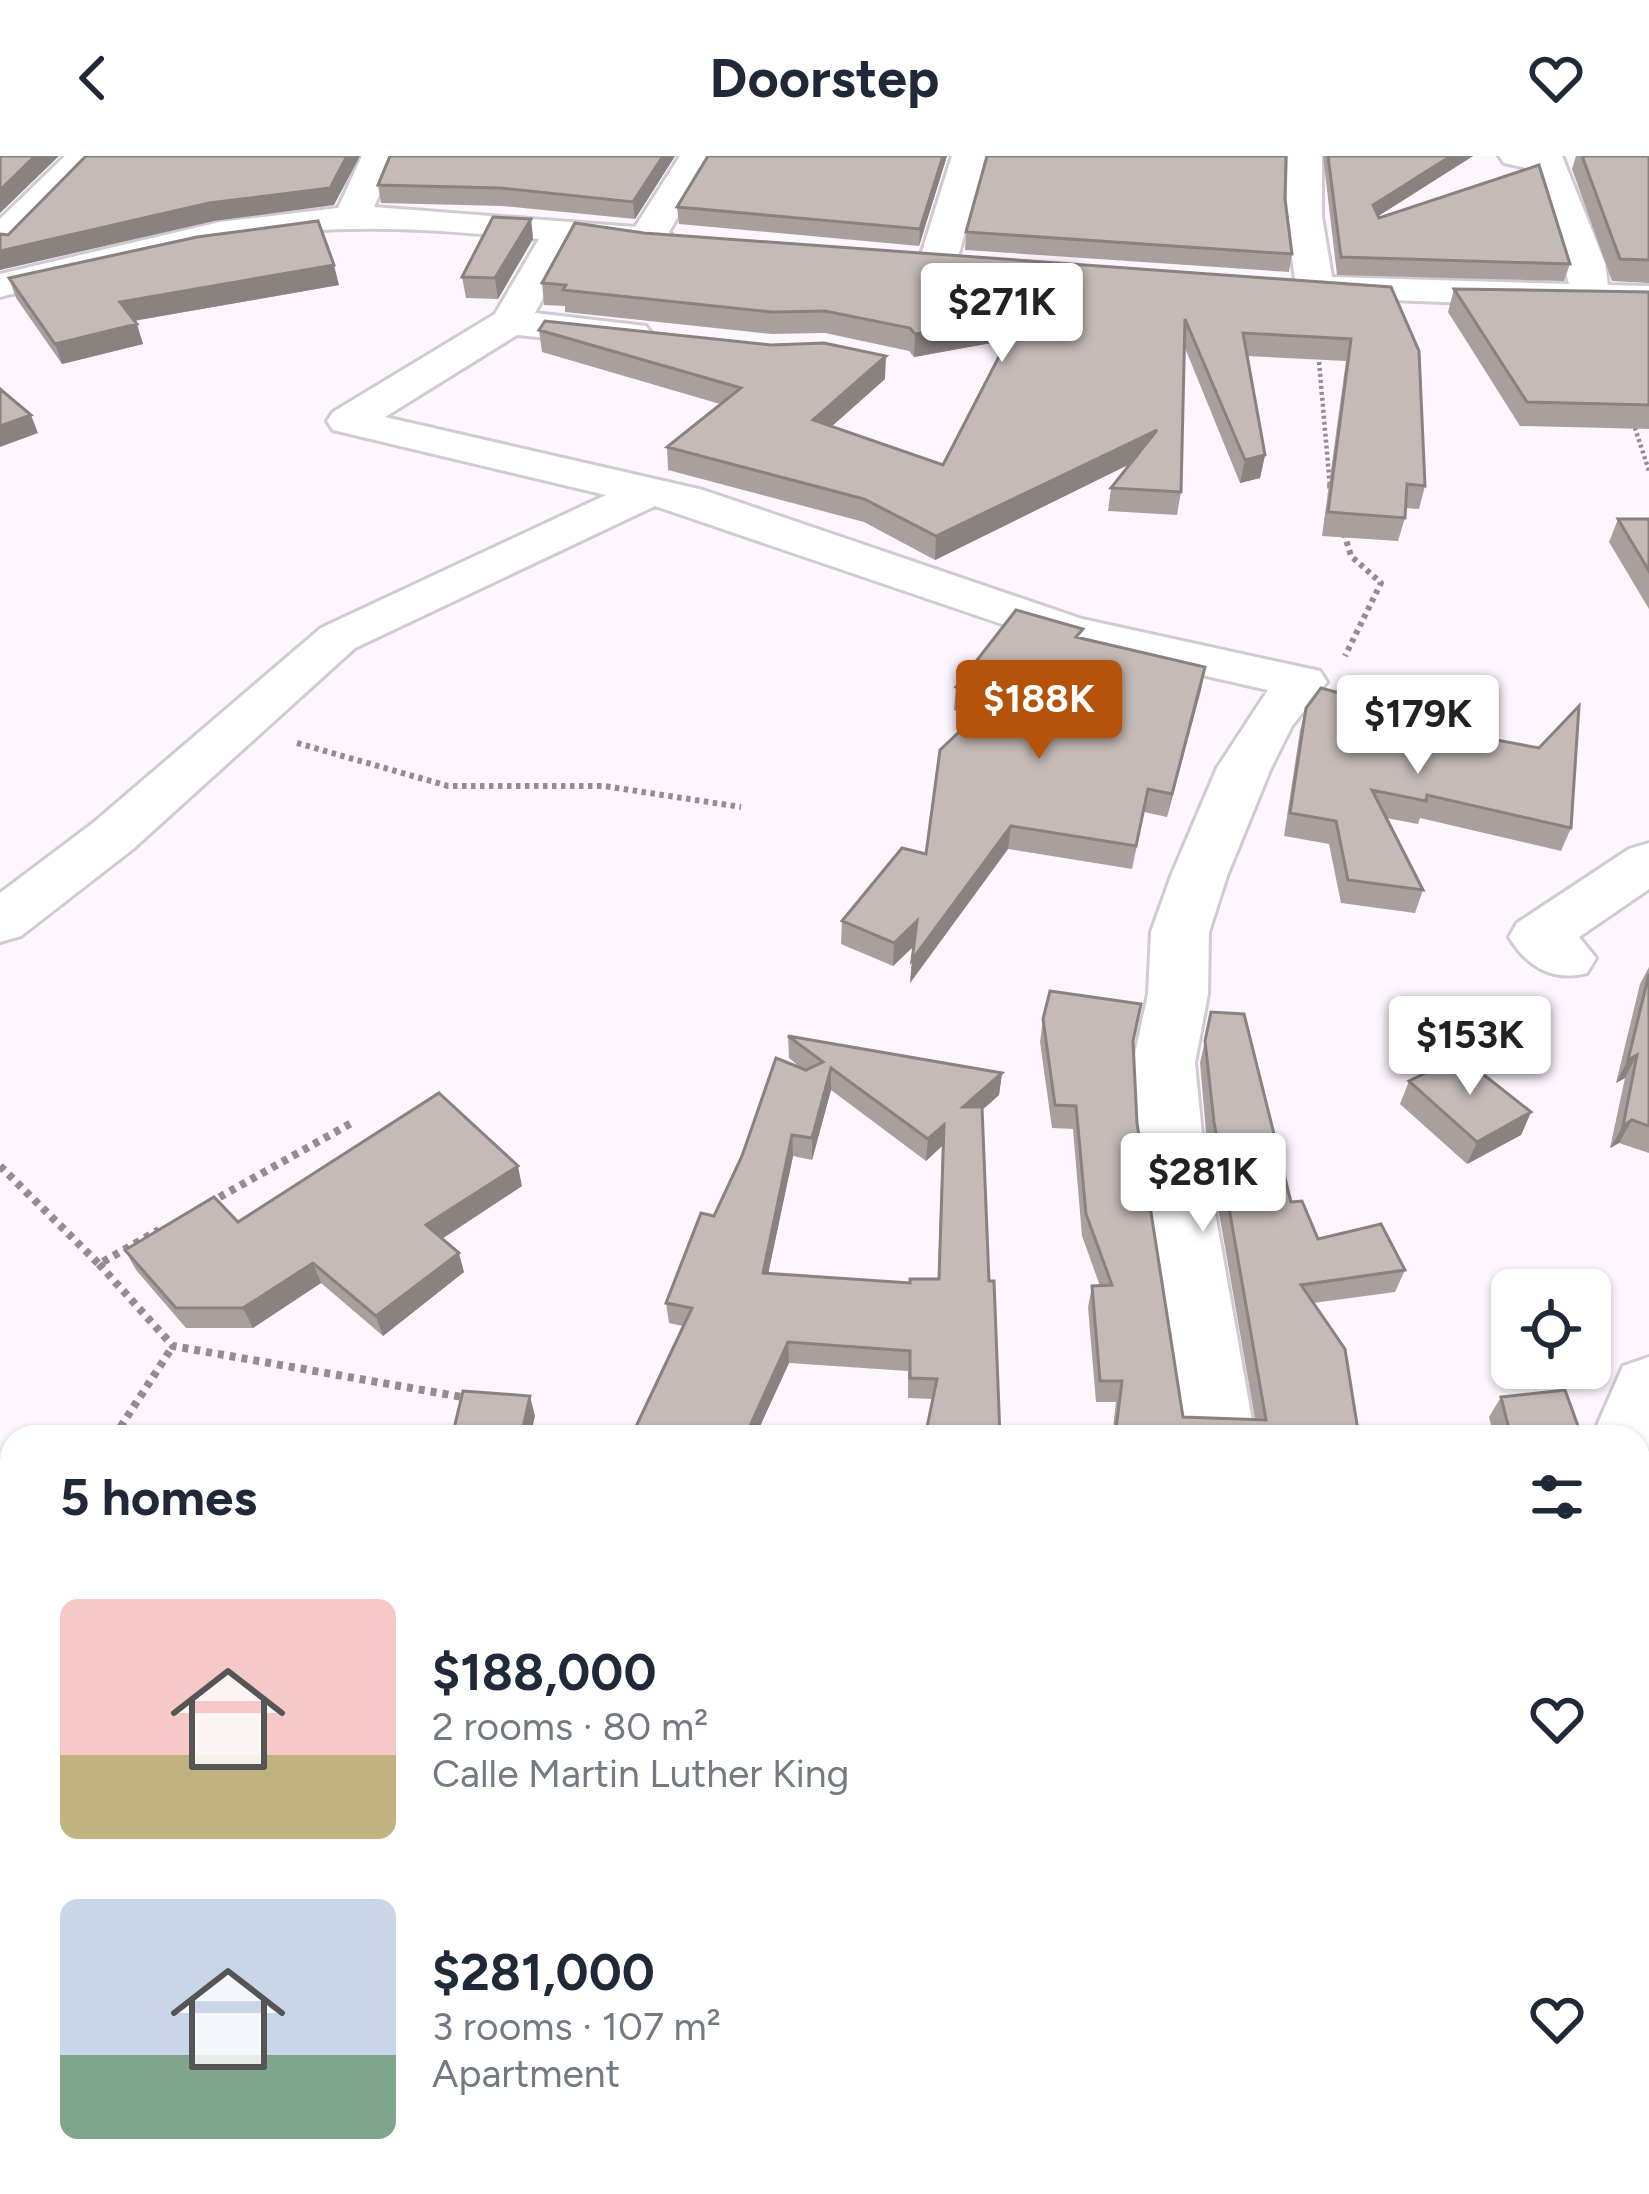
<!DOCTYPE html>
<html lang="en">
<head>
<meta charset="utf-8">
<style>
	:root { --surface:#fff; --page:#f6f6f7; --text:#1f2937; --muted:#747a83; --accent:#b45309 }
	body { margin:0; font-family:Figtree,sans-serif; background:var(--page); color:var(--text); height:100vh; display:flex; flex-direction:column; font-size:45px; white-space:nowrap }
	* { box-sizing:border-box; margin:0 }
	p { font-size:39px; color:var(--muted) }
	.icon { flex:none; width:66px; height:66px; fill:none; stroke:currentColor; stroke-width:2; stroke-linecap:round; stroke-linejoin:round }
	.map { position:relative; flex:1; overflow:hidden }
	.drawer { position:absolute; left:0px; top:1269px; width:1650px; height:771px; display:flex; flex-direction:column; background:var(--surface); border-radius:36px 36px 0 0; box-shadow:0 3px 9px #0004 }
	.drawer>* { flex:none }
	.tools { position:absolute; left:1491px; top:1113px; display:grid; gap:24px }
	.tools a { display:grid; place-items:center; width:120px; height:120px; border-radius:18px; background:var(--surface); box-shadow:0 3px 9px #0004; font-size:60px }
	.price { position:absolute; translate:-50% -102px; padding:0 27px; border-radius:12px; background:#fff; color:#222; font-size:39px; line-height:78px; filter:drop-shadow(0 3px 6px #0008) }
	.price::after { content:''; position:absolute; left:50%; top:72px; width:36px; height:27px; margin-left:-18px; background:inherit; clip-path:polygon(0 0,100% 0,50% 100%) }
	.price.on { background:var(--accent); color:#fff }
	ul { padding:0; list-style:none }
	li { display:flex; align-items:center; gap:36px; height:300px; padding:0 60px }
	li span { display:grid; place-items:center; flex:none; width:336px; height:240px; border-radius:18px; color:#555 }
	li>.icon { margin-inline-start:auto }
	span .icon { width:144px; height:144px; fill:#fffc; stroke-width:1 }
	li b { font-size:51px }
	h2 { display:flex; justify-content:space-between; align-items:center; height:144px; padding:0 60px; font-size:51px }
	header { display:flex; justify-content:space-between; align-items:center; height:156px; padding:0 60px; background:var(--surface); font-size:54px; font-weight:700 }
	.map>svg:first-child { display:block }
	.lines { fill:none; stroke-linecap:round; stroke-linejoin:round }
	.minor-casing { stroke:#d2cad2; stroke-width:6 }
	.path-far3 { stroke:#938d93; stroke-width:4.5; stroke-dasharray:3 3; stroke-linecap:butt }
	.path-far2 { stroke:#938d93; stroke-width:6; stroke-dasharray:4.5 4.5; stroke-linecap:butt }
	.path-far1 { stroke:#938d93; stroke-width:8; stroke-dasharray:6 6; stroke-linecap:butt }
	.path { stroke:#938d93; stroke-width:9; stroke-dasharray:8 8; stroke-linecap:butt }
	.minor { fill:#fff; fill-rule:evenodd }
	.wall { fill:#a9a09d; fill-rule:evenodd }
	.shaded-wall { fill:#8a827f }
	.building { fill:#c5bab6; stroke:#8a827f; stroke-width:3; fill-rule:evenodd }
</style>
</head>
<body>
<header><svg class="icon" aria-label="back" viewBox="0 0 24 24"><path d="M15 5l-7 7 7 7"/></svg>Doorstep<svg class="icon" aria-label="heart" viewBox="0 0 24 24"><path d="M12 20l-8-8c-3-5 5-10 8-4 3-6 11-1 8 4z"/></svg></header>
<div class="map">
<svg width="1649" height="2038" viewBox="0 0 1649 2038">
	<rect width="100%" height="100%" fill="#fef6fe"/>
	<g class="lines">
		<defs>
			<path id="minor" d="M65,0H101L13,92L0,95V63Z
				M362,0H396L374,51L635,71L680,0H714L669,76L676,84L671,92L573,87L535,157L646,170L652,178L646,186L632,190L517,179L385,261L703,334L1082,463L1320,515L1327,526L1292,570L1271,612L1227,720L1209,776L1208,838L1195,907L1203,989L1255,1281H1181L1137,989L1133,907L1148,838L1151,776L1171,720L1217,612L1268,534L1052,485L655,350L355,492L133,693L21,780L0,786V737L93,667L321,472L606,339L333,274L327,265L333,256L495,158L539,83C462,76 384,69 307,75C203,85 102,116 0,141V118L220,66L338,52Z
				M952,0H986L957,105L938,116L919,105Z
				M1288,0H1322V60L1332,121L1569,128L1535,14L1504,7L1499,0H1562L1605,107L1608,129L1649,130V154L1291,140L1286,132L1295,123L1286,60Z
				M1649,687V733L1579,781L1596,802L1587,817C1553,826 1527,811 1509,781L1517,767L1629,693Z
				M1649,1201V1306L1638,1310V1281H1592L1623,1210Z
				M1393,2028H1493L1497,2038H1397Z"/>
		</defs>
		<use href="#minor" class="minor-casing"/>
		<path class="path-far3" d="M1318,194L1330,331
			M1633,266L1649,315"/>
		<path class="path-far2" d="M1330,328L1331,340
			M1344,377L1351,400L1381,427L1345,500
			M297,587L448,630H604L741,651"/>
		<path class="path-far1" d="M0,1010L99,1108L159,1074
			M209,1047L355,965
			M99,1108L173,1190L462,1241
			M114,1281L173,1190"/>
		<path class="path" d="M0,1397L12,1392
			M0,1947L12,1942
			M207,2028L214,2038
			M643,2038L647,2028"/>
		<use href="#minor" class="minor"/>
	</g>
	<path class="wall" d="M675,0L635,63L502,50L381,47L378,29Z
		M708,0H947L919,90L679,68L677,51Z
		M1323,0H1473L1378,60L1379,62L1570,108L1564,125L1337,119Z
		M1576,0H1649V127L1612,125L1572,13Z
		M1285,43L1292,98L1289,116L965,94L966,76Z
		M531,63L533,83L498,143L466,142L462,121Z
		M644,77L1391,131L1425,330L1419,353L1405,352V362L1398,385L1322,380L1346,205L1247,200L1265,299L1260,322L1240,327L1185,192L1181,336L1177,359L1108,355L1111,332L1130,308L935,404L864,366L668,314L667,291L720,248L542,196L539,174L885,223L832,270L943,309L1008,184L914,201L909,195L825,177L772,178L565,156V150L544,149L542,127Z
		M9,122L339,129L134,165L143,188L62,208L16,142Z
		M1454,133L1649,136V273L1520,270L1448,156Z
		M1618,363H1649V453L1609,386Z
		M1082,482L1205,511L1167,661L1144,656L1132,713L1008,693L910,827L914,790L893,810L841,788L842,765L926,698L974,562L954,554L956,531Z
		M1306,552L1443,574L1571,672L1561,695L1420,662L1418,668L1386,662L1423,734L1415,757L1341,747L1329,688L1284,680L1300,575Z
		M1649,811V997L1619,987L1610,992L1625,922L1616,927L1640,828Z
		M1211,856L1291,1046L1318,1083L1405,1114L1395,1136L1313,1147L1359,1281H1112L1116,1246H1096L1088,1151L1092,1130H1100L1082,1080L1073,973L1052,972L1040,886L1043,863L1133,885L1137,967L1183,1261L1255,1263L1207,988L1200,907Z
		M788,880L1002,917L999,939L982,954L933,1243L908,1242V1215L789,1207L755,1281H631L683,1170L669,1167L666,1147L714,1060L801,912L789,902ZM831,934L926,1005L942,990L938,1123L910,1127L768,1117L793,1000L812,1004Z
		M1409,925L1531,956L1521,979L1467,1008L1400,948Z
		M522,1030L442,1083L464,1116L383,1180L321,1127L253,1172H186L136,1114L125,1094L238,1066Z
		M1501,1241L1582,1281H1494L1489,1261Z"/>
	<path class="shaded-wall" d="M35,0H59L0,57V34Z
		M347,0H360L334,49L214,65L0,114V95Z
		M663,0H675L635,63L633,46Z
		M943,0H947L919,90L920,73Z
		M1451,0H1473L1369,66L1373,49Z
		M531,63L533,83L498,143L495,122Z
		M334,109L339,129L126,166L120,146Z
		M1020,160L1018,182L914,201L915,178Z
		M137,168L143,188L62,208L55,188Z
		M886,200L885,223L813,287V264Z
		M31,259L38,277L0,291V270Z
		M1157,274L1154,296L935,404L936,380Z
		M1265,299L1260,322L1240,327L1245,304Z
		M1205,511L1201,534L1167,661L1172,638Z
		M1011,670L1008,693L910,827L912,804Z
		M917,765L916,788L893,810L894,787Z
		M1637,899L1625,922L1616,927L1628,904Z
		M831,912V934L812,1004V982Z
		M1002,917L999,939L961,973L963,951Z
		M1531,956L1521,979L1467,1008L1477,986Z
		M1632,964L1619,987L1610,992L1623,970Z
		M944,969L942,990L926,1005L928,983Z
		M792,979L793,1000L764,1138L763,1117Z
		M518,1010L522,1030L432,1089L426,1069Z
		M459,1097L464,1116L383,1180L376,1160Z
		M313,1107L321,1127L253,1172L243,1152Z
		M788,1186L789,1207L755,1281H745Z
		M530,1240L535,1260L530,1281H521Z
		M0,1474L12,1494V1506L0,1483Z
		M12,1632V1658L0,1666V1639Z
		M0,1730L12,1746V1756L0,1739Z
		M12,1888V1916L7,1920L0,1916V1899Z
		M588,2028H599L593,2038H582Z"/>
	<path class="building" d="M0,0H35L0,34Z
		M86,0H347L330,32L209,47L0,95V78L8,79Z
		M390,0H663L633,46L500,32L378,29Z
		M708,0H943L920,73L677,51Z
		M987,0H1286L1285,43L1292,98L966,76Z
		M1328,0H1451L1373,49L1379,62L1539,9L1570,108L1341,101Z
		M1582,0H1649V104L1620,103Z
		M493,61L531,63L495,122L462,121Z
		M318,65L334,109L120,146L137,168L55,188L9,122L197,81Z
		M575,67L644,77L1391,131L1419,195L1425,330L1407,328L1405,362L1328,356L1351,183L1243,177L1265,299L1245,304L1185,163L1181,336L1111,332L1157,274L936,380L864,343L667,291L741,232L539,174L545,165L771,189L824,187L886,200L813,264L943,309L1020,160L915,178L910,172L825,155L772,156L563,134L566,129L542,127Z
		M1454,133L1649,136V249L1527,246Z
		M0,233L31,259L0,270Z
		M1618,363H1649V415Z
		M1016,454L1083,473L1076,481L1205,511L1172,638L1148,633L1136,690L1011,670L912,804L917,765L894,787L842,765L902,692L926,698L940,594L992,545L956,531Z
		M1321,532L1445,566L1443,574L1539,592L1579,550L1571,672L1427,639L1426,645L1372,634L1423,734L1348,724L1336,665L1290,657L1306,552Z
		M1649,818V970L1632,964L1623,970L1637,899L1628,904Z
		M1050,835L1141,848L1133,885L1137,967L1183,1261L1266,1264L1214,966L1205,885L1211,856L1244,858L1291,1046L1302,1045L1318,1083L1381,1068L1405,1114L1301,1129L1345,1193L1359,1281H1115L1122,1225H1100L1092,1130L1112,1129L1086,1058L1076,950L1055,949L1043,863Z
		M788,880L1002,917L963,951H982L989,1125H994L1000,1281H925L937,1223L910,1222V1195L788,1186L745,1281H631L692,1152L666,1147L701,1057L714,1060L742,1000L776,902L806,914L823,906ZM831,912L928,983L944,969L939,1123H910V1127L763,1117L792,979L812,982Z
		M1460,900L1531,956L1477,986L1409,925Z
		M439,937L518,1010L426,1069L459,1097L376,1160L313,1107L243,1152H176L125,1094L214,1041L238,1066Z
		M1565,1234L1582,1281H1511L1501,1241Z
		M463,1235L530,1240L521,1281H452Z
		M0,1483L12,1506V1632L0,1639Z
		M0,1739L12,1756V1888L0,1899Z
		M504,2028H588L582,2038H518Z
		M704,2028H807L826,2038H700Z"/>
</svg>
<div class="tools">
<a><svg class="icon" aria-label="locate" viewBox="0 0 24 24"><circle cx="12" cy="12" r="6"/><path d="M12 2v4M12 18v4M2 12h4M18 12h4"/></svg></a>
</div>
<b class="price" style="left:1002px;top:209px">$271K</b>
<b class="price on" style="left:1039px;top:606px">$188K</b>
<b class="price" style="left:1418px;top:621px">$179K</b>
<b class="price" style="left:1470px;top:942px">$153K</b>
<b class="price" style="left:1203px;top:1079px">$281K</b>
<section class="drawer">
<h2>5 homes<svg class="icon" aria-label="filters" viewBox="0 0 24 24"><path d="M4 7h16M4 17h16"/><circle cx="9" cy="7" r="2"/><circle cx="15" cy="17" r="2"/></svg></h2>
<ul>
<li><span style="background:linear-gradient(#f6c9c9 65%,#c2b280 0)"><svg class="icon" aria-label="home" viewBox="0 0 24 24"><path d="M3 11l9-7 9 7M6 9v11h12V9"/></svg></span><div><b>$188,000</b><p>2 rooms · 80 m²</p><p>Calle Martin Luther King</p></div><svg class="icon" aria-label="heart" viewBox="0 0 24 24"><path d="M12 20l-8-8c-3-5 5-10 8-4 3-6 11-1 8 4z"/></svg></li>
<li><span style="background:linear-gradient(#c9d6e8 65%,#7fa58c 0)"><svg class="icon" aria-label="home" viewBox="0 0 24 24"><path d="M3 11l9-7 9 7M6 9v11h12V9"/></svg></span><div><b>$281,000</b><p>3 rooms · 107 m²</p><p>Apartment</p></div><svg class="icon" aria-label="heart" viewBox="0 0 24 24"><path d="M12 20l-8-8c-3-5 5-10 8-4 3-6 11-1 8 4z"/></svg></li>
</ul>
</section>
</div>
</body>
</html>
